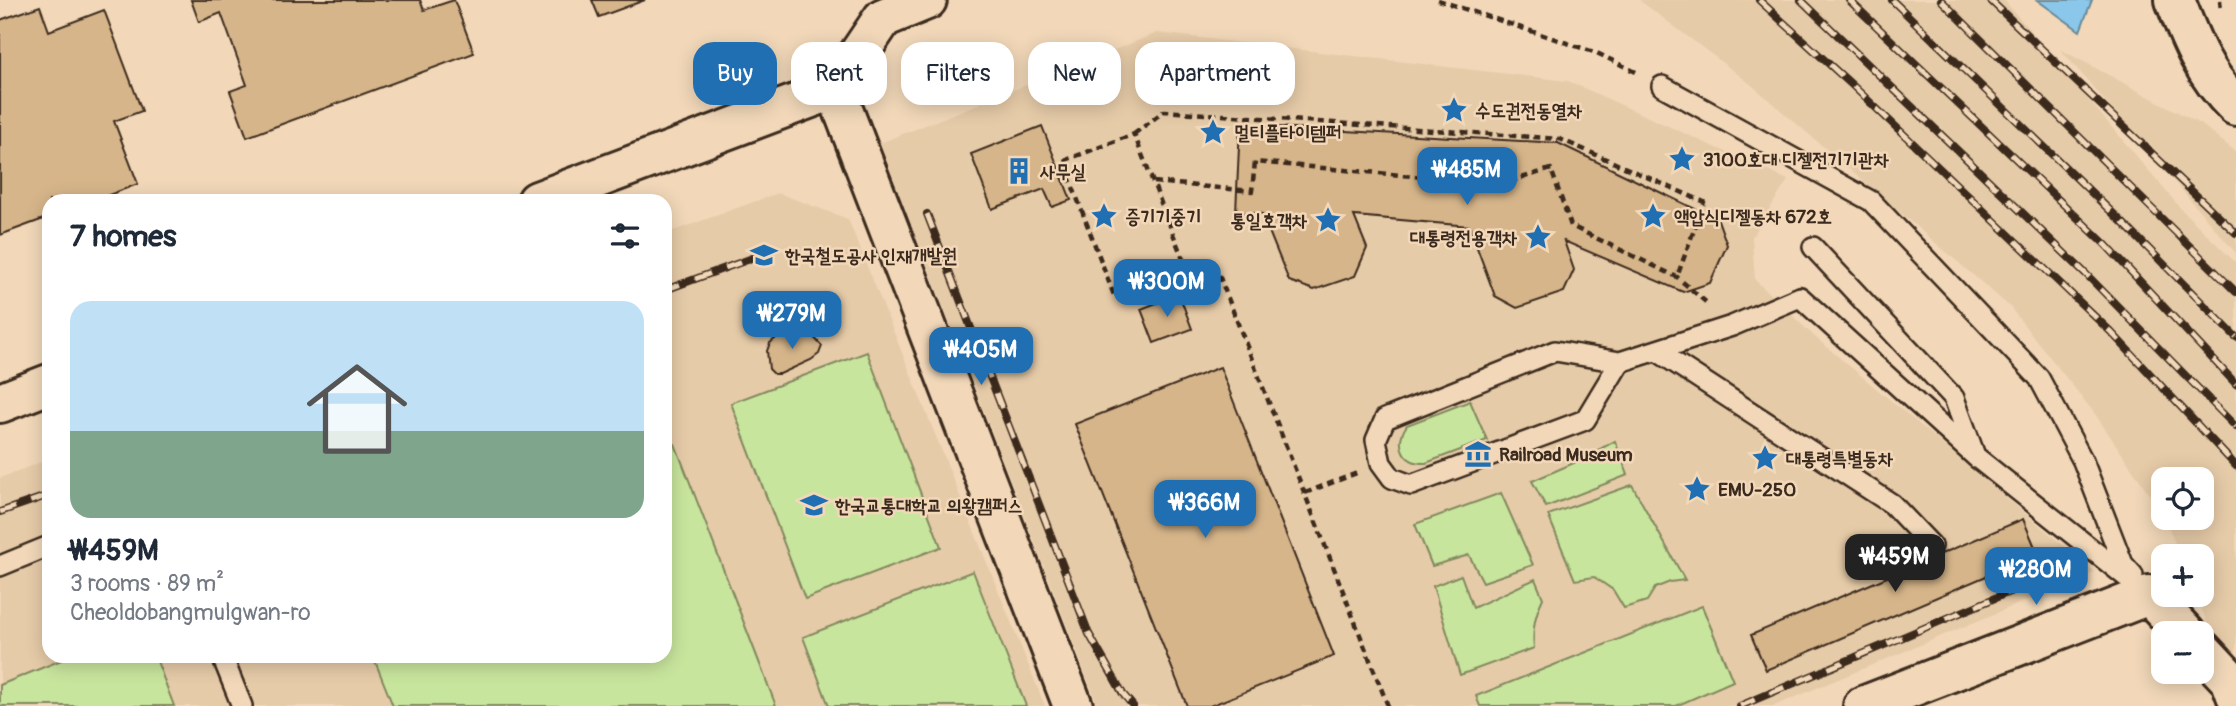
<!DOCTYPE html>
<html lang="en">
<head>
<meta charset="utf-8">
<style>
	:root { --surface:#fff; --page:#f6f6f7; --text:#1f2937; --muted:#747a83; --line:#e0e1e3; --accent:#1f6fb2 }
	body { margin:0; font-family:Pangolin,"Poor Story",sans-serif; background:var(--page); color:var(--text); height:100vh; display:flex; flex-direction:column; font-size:26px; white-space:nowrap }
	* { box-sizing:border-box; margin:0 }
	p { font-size:23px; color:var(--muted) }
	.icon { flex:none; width:38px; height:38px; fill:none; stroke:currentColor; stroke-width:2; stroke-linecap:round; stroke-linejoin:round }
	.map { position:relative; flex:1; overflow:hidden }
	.drawer { position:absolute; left:42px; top:194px; width:630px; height:469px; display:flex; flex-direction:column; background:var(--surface); border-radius:21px; box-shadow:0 4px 18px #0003 }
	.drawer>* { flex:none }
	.top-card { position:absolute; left:693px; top:42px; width:665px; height:63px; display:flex; gap:14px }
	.tools { position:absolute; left:2151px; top:467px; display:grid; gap:14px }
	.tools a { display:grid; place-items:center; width:63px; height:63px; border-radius:14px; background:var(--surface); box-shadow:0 4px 18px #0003; font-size:35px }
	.price { position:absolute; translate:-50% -60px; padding:0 16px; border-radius:14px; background:var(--accent); color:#fff; font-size:23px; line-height:46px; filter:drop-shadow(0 2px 4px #0008) }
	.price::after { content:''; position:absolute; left:50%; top:42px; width:21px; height:16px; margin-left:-10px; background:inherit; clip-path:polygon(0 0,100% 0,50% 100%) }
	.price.on { background:#222; color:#fff }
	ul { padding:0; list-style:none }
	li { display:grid; align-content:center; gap:14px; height:371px; padding:0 28px }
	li+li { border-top:2px solid var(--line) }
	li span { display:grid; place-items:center; height:217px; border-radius:21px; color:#555 }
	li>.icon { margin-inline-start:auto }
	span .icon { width:126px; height:126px; fill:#fffc; stroke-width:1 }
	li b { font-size:30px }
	h2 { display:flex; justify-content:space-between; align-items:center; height:84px; padding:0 28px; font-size:30px }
	.tag { padding:0 24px; border-radius:21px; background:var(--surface); box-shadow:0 4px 18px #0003; font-size:24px; line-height:63px }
	.tag.on { background:var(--accent); color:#fff }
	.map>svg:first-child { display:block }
	.built { fill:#e6cba8 }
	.green { fill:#c8e59d; stroke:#82885e; stroke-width:2 }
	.water { fill:#8ac7ea; stroke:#6a8898; stroke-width:2 }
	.building { fill:#d6b58a; stroke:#3b2a1e; stroke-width:2 }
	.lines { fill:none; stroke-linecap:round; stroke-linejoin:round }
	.service-casing { stroke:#3b2a1e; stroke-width:24 }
	.minor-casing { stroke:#3b2a1e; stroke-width:44 }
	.tertiary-casing { stroke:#3b2a1e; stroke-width:44 }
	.path { stroke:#3b2a1e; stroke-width:4.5; stroke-dasharray:7 5; stroke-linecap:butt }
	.service { stroke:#f2d8b9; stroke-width:19 }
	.minor { stroke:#f2d8b9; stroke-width:38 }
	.tertiary { stroke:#f2d8b9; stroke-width:38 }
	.rail-casing { stroke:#3b2a1e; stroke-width:8 }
	.rail { stroke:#f2d8b9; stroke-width:5; stroke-dasharray:16; stroke-linecap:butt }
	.labels { text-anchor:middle; stroke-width:5; stroke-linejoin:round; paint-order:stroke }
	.poi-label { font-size:19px; font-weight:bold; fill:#3b2a1e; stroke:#f2d8b9; text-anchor:start }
</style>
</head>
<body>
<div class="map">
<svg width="2236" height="706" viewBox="0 0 2236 706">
	<rect width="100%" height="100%" fill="#f2d8b9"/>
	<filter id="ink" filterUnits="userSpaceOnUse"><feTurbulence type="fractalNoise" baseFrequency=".0143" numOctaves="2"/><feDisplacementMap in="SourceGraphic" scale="14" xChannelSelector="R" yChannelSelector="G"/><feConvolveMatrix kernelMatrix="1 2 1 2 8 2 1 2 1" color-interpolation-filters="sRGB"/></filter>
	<g filter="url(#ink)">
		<path class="built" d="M1639,0H2004L2182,210L2236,263V695L2196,595H2202V556H2180L2165,518H2202V480H2163V514L2095,414L2009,306L1748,82Z
			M1157,33L1568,81L1788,180L1752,237L1755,280L1815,337L2095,572L1774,706H1098L880,143Z
			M2060,49L2202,125L2236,152V253Z
			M778,193L848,219L1045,706H0V478L49,459V656H665V234Z"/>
		<path class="green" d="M867,352L941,547L805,599L731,403Z
			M1470,401L1487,440L1426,463C1403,464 1394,444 1407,425Z
			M665,440L675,444L776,706H393L373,656H665Z
			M1615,441L1628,475L1546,507L1532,481L1576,462Z
			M1632,485L1685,580L1670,582L1655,588L1647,601L1624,608L1613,590L1594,577L1575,580L1548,515Z
			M1501,493L1533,565L1483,582L1469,555L1432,566L1415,524Z
			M973,571L1026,706H829L803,637Z
			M1461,575L1473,608L1535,579L1543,598C1535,615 1532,629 1534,648L1460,675L1433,586Z
			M1702,606L1733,681L1676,706H1480L1476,696Z
			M71,656H155L174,706H0V685Z"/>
		<path class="water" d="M2037,0H2092L2080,31Z"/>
		<path class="building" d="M191,0H420L424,10L454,0L474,53L247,137L230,91L247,85L221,13L199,22Z
			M592,0H645L599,17Z
			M40,6L49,31L104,10L142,111L114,121L138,184L93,201H49V217L0,235V20Z
			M1240,125L1558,143L1718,220L1727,245L1710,283L1683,292L1564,241L1574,270L1564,292L1517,308L1495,296L1469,226L1354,216L1367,248L1355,276L1314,290L1289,281L1262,214L1236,212Z
			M1042,126L1071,200L1052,207L1044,189L992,209L971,154Z
			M1179,294L1192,329L1154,343L1141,309Z
			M800,330L809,332L822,346L819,354L811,360L780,374H774L769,369L767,351L770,343L782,333Z
			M1220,367L1334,656L1210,706H1187L1075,424Z
			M2023,519L2038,554L1766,670L1751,635Z"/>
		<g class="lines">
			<defs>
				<path id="service" d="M1662,86L1871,201L2039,378L2083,461L2123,564L2133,575
					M1813,247L1954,398L1974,453
					M1657,351L1892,504L1932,546
					M1620,362L1585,420L1411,485L1392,478L1381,463L1376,440L1385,419L1555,351L1620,362L1732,326L1800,297L1976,457L2149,595
					M0,566L49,546
					M222,656L242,706"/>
				<path id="minor" d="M835,89L883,18L927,0"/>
				<path id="tertiary" d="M2175,0C2190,39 2205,77 2236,106
					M537,201L835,89L1073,706
					M0,403L49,384
					M2202,650L2231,681L2236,695
					M1863,706L2149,595L2186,634"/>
			</defs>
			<use href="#service" class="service-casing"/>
			<use href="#minor" class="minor-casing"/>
			<use href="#tertiary" class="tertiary-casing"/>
			<path class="path" d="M1438,0L1597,53L1640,74
				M2220,0L2221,11
				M1134,134L1164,111L1560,139L1704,202L1677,277
				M1154,182L1252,191L1255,162L1502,184L1551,169L1571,226L1677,277L1708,304
				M1188,272L1134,134L1063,161L1115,298L1213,260L1388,706
				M1305,493L1357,473"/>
			<use href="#service" class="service"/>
			<use href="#minor" class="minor"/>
			<use href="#tertiary" class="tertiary"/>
			<defs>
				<path id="rail" d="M1759,0L1852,85L2111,332L2236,466
					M1801,0L2085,273L2236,427
					M1849,0L2105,244L2236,384
					M1892,0L2123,223L2236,337
					M1941,0L2236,292
					M1990,0L2236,233
					M927,214L1089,634L1123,694L1133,706
					M665,290L758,256
					M0,512L49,495
					M1740,706L2035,581"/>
			</defs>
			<use href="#rail" class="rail-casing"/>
			<use href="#rail" class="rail"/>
		</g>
	</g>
	<defs>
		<symbol id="sight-bare" viewBox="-9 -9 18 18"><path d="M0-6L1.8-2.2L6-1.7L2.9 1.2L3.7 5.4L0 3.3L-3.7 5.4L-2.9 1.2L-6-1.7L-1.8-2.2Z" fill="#1f6fb2" stroke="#f2d8b9" stroke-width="2.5" paint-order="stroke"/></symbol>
		<symbol id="building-bare" viewBox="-9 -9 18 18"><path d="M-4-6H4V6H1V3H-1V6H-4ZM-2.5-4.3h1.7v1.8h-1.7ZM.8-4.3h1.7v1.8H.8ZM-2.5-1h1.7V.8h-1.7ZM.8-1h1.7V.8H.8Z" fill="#1f6fb2" stroke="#f2d8b9" stroke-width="2.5" paint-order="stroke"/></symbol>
		<symbol id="university-bare" viewBox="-9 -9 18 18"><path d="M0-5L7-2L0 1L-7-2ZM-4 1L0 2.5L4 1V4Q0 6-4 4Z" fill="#1f6fb2" stroke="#f2d8b9" stroke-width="2.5" paint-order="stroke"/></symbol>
		<symbol id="museum-bare" viewBox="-9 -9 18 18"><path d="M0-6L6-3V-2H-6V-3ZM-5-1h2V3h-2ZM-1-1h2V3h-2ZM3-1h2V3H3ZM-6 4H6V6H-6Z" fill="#1f6fb2" stroke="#f2d8b9" stroke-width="2.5" paint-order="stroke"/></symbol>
	</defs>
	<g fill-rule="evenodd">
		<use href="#sight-bare" x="1435" y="91" width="38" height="38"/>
		<use href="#sight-bare" x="1194" y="113" width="38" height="38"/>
		<use href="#sight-bare" x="1663" y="140" width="38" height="38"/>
		<use href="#building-bare" x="1000" y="152" width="38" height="38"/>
		<use href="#sight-bare" x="1085" y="197" width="38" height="38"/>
		<use href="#sight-bare" x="1634" y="197" width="38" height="38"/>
		<use href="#sight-bare" x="1309" y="201" width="38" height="38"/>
		<use href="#sight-bare" x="1519" y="218" width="38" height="38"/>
		<use href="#university-bare" x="745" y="236" width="38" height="38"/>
		<use href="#museum-bare" x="1459" y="435" width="38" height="38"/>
		<use href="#sight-bare" x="1746" y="439" width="38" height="38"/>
		<use href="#sight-bare" x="1678" y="470" width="38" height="38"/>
		<use href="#university-bare" x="795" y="486" width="38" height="38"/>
	</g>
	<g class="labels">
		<g class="poi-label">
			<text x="1475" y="117">수도권전동열차</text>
			<text x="1234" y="139">멀티플타이템퍼</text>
			<text x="1703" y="166">3100호대 디젤전기기관차</text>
			<text x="1040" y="178">사무실</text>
			<text x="1125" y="223">증기기중기</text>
			<text x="1674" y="223">액압식디젤동차 672호</text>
			<text x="1307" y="227" text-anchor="end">통일호객차</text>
			<text x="1517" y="244" text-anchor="end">대통령전용객차</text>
			<text x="785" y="262">한국철도공사 인재개발원</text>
			<text x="1499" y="461">Railroad Museum</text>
			<text x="1786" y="465">대통령특별동차</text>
			<text x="1718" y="496">EMU-250</text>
			<text x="835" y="512">한국교통대학교 의왕캠퍼스</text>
		</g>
	</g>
</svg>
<div class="tools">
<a><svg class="icon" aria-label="locate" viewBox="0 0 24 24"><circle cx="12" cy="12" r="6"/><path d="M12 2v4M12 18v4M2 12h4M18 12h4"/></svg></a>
<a>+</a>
<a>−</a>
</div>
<b class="price" style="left:1467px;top:207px">₩485M</b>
<b class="price" style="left:1167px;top:319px">₩300M</b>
<b class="price" style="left:792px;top:351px">₩279M</b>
<b class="price" style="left:981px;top:387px">₩405M</b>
<b class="price" style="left:1205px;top:540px">₩366M</b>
<b class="price on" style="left:1895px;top:594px">₩459M</b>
<b class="price" style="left:2036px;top:607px">₩280M</b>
<div class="top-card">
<a class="tag on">Buy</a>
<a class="tag">Rent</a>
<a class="tag">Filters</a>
<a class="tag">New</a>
<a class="tag">Apartment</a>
</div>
<section class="drawer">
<h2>7 homes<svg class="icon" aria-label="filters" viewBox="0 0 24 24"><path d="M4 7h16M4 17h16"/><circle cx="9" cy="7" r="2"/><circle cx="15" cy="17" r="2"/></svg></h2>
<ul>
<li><span style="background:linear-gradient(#bfe0f5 60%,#7fa58c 0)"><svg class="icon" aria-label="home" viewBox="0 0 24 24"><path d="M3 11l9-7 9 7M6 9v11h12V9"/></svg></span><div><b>₩459M</b><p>3 rooms · 89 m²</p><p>Cheoldobangmulgwan-ro</p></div></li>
</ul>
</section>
</div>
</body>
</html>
